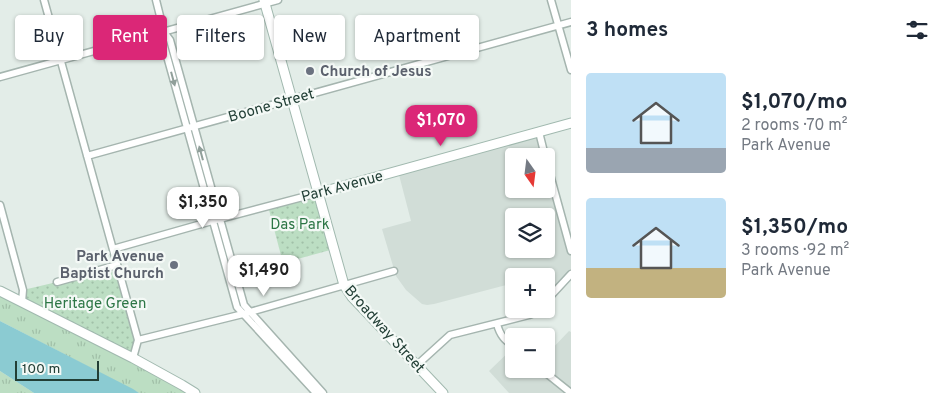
<!DOCTYPE html>
<html lang="en">
<head>
<meta charset="utf-8">
<style>
	:root { --surface:#fff; --page:#f6f6f7; --text:#1f2937; --muted:#747a83; --accent:#db2777 }
	body { margin:0; font-family:Overpass,sans-serif; background:var(--page); color:var(--text); height:100vh; display:flex; flex-direction:column; font-size:19px; white-space:nowrap }
	* { box-sizing:border-box; margin:0 }
	p { font-size:16px; color:var(--muted) }
	.icon { flex:none; width:28px; height:28px; fill:none; stroke:currentColor; stroke-width:2; stroke-linecap:round; stroke-linejoin:round }
	.map { position:relative; flex:1; overflow:hidden }
	.sheet { display:flex; flex-direction:column; background:var(--surface); width:375px }
	.sheet>* { flex:none }
	.guide { position:absolute; left:15px; top:15px; width:475px; height:45px; display:flex; gap:10px }
	.needle { width:32px; rotate:166deg }
	.tools { position:absolute; left:505px; top:148px; display:grid; gap:10px }
	.tools a { display:grid; place-items:center; width:50px; height:50px; border-radius:5px; background:var(--surface); box-shadow:0 1px 4px #0004; font-size:25px }
	.scale { position:absolute; left:15px; bottom:12px; width:84px; box-sizing:border-box; padding-left:5px; border:2px solid #223f36; border-top:0; font-size:14px; line-height:18px; white-space:nowrap; color:#223f36; -webkit-text-stroke:4px #f4f9f6; paint-order:stroke }
	.price { position:absolute; translate:-50% -42px; padding:0 11px; border-radius:10px; background:#fff; color:#222; font-size:16px; line-height:32px; filter:drop-shadow(0 1px 2px #0008) }
	.price::after { content:''; position:absolute; left:50%; top:30px; width:15px; height:11px; margin-left:-8px; background:inherit; clip-path:polygon(0 0,100% 0,50% 100%) }
	.price.active { background:var(--accent); color:#fff }
	ul { padding:0; list-style:none }
	li { display:flex; align-items:center; gap:15px; height:125px; padding:0 15px }
	li span { display:grid; place-items:center; flex:none; width:140px; height:100px; border-radius:5px; color:#555 }
	li>.icon { margin-inline-start:auto }
	span .icon { width:60px; height:60px; fill:#fffc; stroke-width:1 }
	li b { font-size:21px }
	h2 { display:flex; justify-content:space-between; align-items:center; height:60px; padding:0 15px; font-size:21px }
	.chip { padding:0 18px; border-radius:5px; background:var(--surface); box-shadow:0 1px 4px #0004; font-size:18px; line-height:45px }
	.chip.active { background:var(--accent); color:#fff }
	main { display:flex; flex:1; min-height:0 }
	.map>svg:first-child { display:block }
	.built { fill:#d1ddd7; fill-rule:evenodd }
	.grass { fill:url(#grass-tufts) }
	.park { fill:url(#park-dots) }
	.water { fill:#8bcbd2 }
	.lines { fill:none; stroke-linecap:round; stroke-linejoin:round }
	.street-casing { stroke:#a5b5af; stroke-width:9 }
	.secondary-casing { stroke:#a1b9af; stroke-width:11 }
	.street { stroke:#fff; stroke-width:6 }
	.secondary { stroke:#fff; stroke-width:9 }
	.oneway { fill:#909f9a }
	.worship-dot { fill:#6b7280; stroke:#f4f9f6; stroke-width:2 }
	.labels { text-anchor:middle; stroke-width:4.5; stroke-linejoin:round; paint-order:stroke }
	.worship-label { font-size:15px; font-weight:bold; fill:#5b616d; stroke:#f4f9f6; text-anchor:start }
	.street-label { font-size:15px; fill:#223f36; stroke:#f4f9f6 }
	.park-label { font-size:15px; fill:#2c7645; stroke:#f4f9f6 }
</style>
</head>
<body>
<main>
<div class="map">
<svg width="571" height="393" viewBox="0 0 571 393">
	<defs>
		<pattern id="grass-tufts" width="24" height="20" patternUnits="userSpaceOnUse" patternTransform="scale(1.25)"><rect width="24" height="20" fill="#bcdec3"/><path d="M3 7l-1-3M5 7V3M7 7l1-3M15 17l-1-3M17 17v-4M19 17l1-3" fill="none" stroke="#a1c0a8"/></pattern>
		<pattern id="park-dots" width="8" height="8" patternUnits="userSpaceOnUse" patternTransform="scale(1.25)"><rect width="8" height="8" fill="#bcdec3"/><path d="M2 2h.1M6 6h.1" fill="none" stroke="#a1c0a8" stroke-width="1.8" stroke-linecap="round"/></pattern>
	</defs>
	<rect width="100%" height="100%" fill="#e3ede8"/>
	<path class="built" d="M539,132L545,156H514V189H546V160L571,251V274L546,301V276H514V283L434,304L427,305L422,304L406,290L396,276L382,229L411,221L398,171ZM514,216H546V249H514Z
		M569,331L571,332V393H509L489,371L514,347V369H546V355Z"/>
	<path class="grass" d="M0,291L195,393H139L0,321Z
		M0,371L34,393H0Z"/>
	<path class="park" d="M318,193L334,249L283,263L268,206Z
		M117,265L138,340L133,358L22,302L23,290L57,282Z"/>
	<path class="water" d="M0,321L133,389L139,393H34L0,371Z"/>
	<g class="lines">
		<defs>
			<path id="street" d="M44,0L138,340L133,358
				M156,0L164,32L170,40L244,305L323,393
				M551,0L571,70
				M164,32L163,42L237,307L316,393
				M0,77L278,0
				M539,132L545,156
				M87,156L571,22
				M546,160L571,251
				M0,205L23,290L22,302
				M113,249L212,221L318,193
				M57,282L117,265
				M546,301L571,274
				M497,324C500,336 505,340 514,347
				M138,340L243,314L394,271
				M417,365L450,335L529,315L534,313L539,309
				M541,369L571,393"/>
			<path id="secondary" d="M264,0L344,285L352,297L443,393
				M318,193L571,123
				M0,291L133,358L182,385L195,393"/>
		</defs>
		<use href="#street" class="street-casing"/>
		<use href="#secondary" class="secondary-casing"/>
		<use href="#street" class="street"/>
		<use href="#secondary" class="secondary"/>
	</g>
	<defs><path id="oneway-solid" d="M-6-.8H1V-3.2L6.5 0L1 3.2V.8H-6Z" transform="scale(1.25)"/></defs>
	<g class="oneway">
		<use href="#oneway-solid" transform="translate(173 79) rotate(75)"/>
		<use href="#oneway-solid" transform="translate(201 153) rotate(-105)"/>
	</g>
	<g class="worship-dot">
		<circle cx="310" cy="71" r="5"/>
		<circle cx="174" cy="265" r="5"/>
	</g>
	<g class="labels">
		<g class="worship-label">
			<text x="320" y="76">Church of Jesus</text>
			<text x="164" y="261" text-anchor="end">Park Avenue<tspan x="164" dy="17">Baptist Church</tspan></text>
		</g>
		<g class="street-label">
			<text transform="translate(271 105) rotate(-16)" y="5">Boone Street</text>
			<text transform="translate(342 186) rotate(-15)" y="5">Park Avenue</text>
			<text transform="translate(385 329) rotate(48)" y="5">Broadway Street</text>
		</g>
		<g class="park-label">
			<text x="300" y="229">Das Park</text>
			<text x="95" y="308">Heritage Green</text>
		</g>
	</g>
</svg>
<div class="tools">
<a><svg class="needle" viewBox="-14 -14 28 28"><path d="M0-13l5 13h-10z" fill="#e53935"/><path d="M0 13l5-13h-10z" fill="#747a83"/></svg></a>
<a><svg class="icon" aria-label="layers" viewBox="0 0 24 24"><path d="M12 4l9 5-9 5-9-5zM3 14l9 5 9-5"/></svg></a>
<a>+</a>
<a>−</a>
</div>
<div class="scale">100 m</div>
<b class="price active" style="left:441px;top:147px">$1,070</b>
<b class="price" style="left:203px;top:229px">$1,350</b>
<b class="price" style="left:264px;top:297px">$1,490</b>
<div class="guide">
<a class="chip">Buy</a>
<a class="chip active">Rent</a>
<a class="chip">Filters</a>
<a class="chip">New</a>
<a class="chip">Apartment</a>
</div>
</div>
<section class="sheet">
<h2>3 homes<svg class="icon" aria-label="filters" viewBox="0 0 24 24"><path d="M4 7h16M4 17h16"/><circle cx="9" cy="7" r="2"/><circle cx="15" cy="17" r="2"/></svg></h2>
<ul>
<li><span style="background:linear-gradient(#bfe0f5 75%,#9aa5b1 0)"><svg class="icon" aria-label="home" viewBox="0 0 24 24"><path d="M3 11l9-7 9 7M6 9v11h12V9"/></svg></span><div><b>$1,070/mo</b><p>2 rooms · 70 m²</p><p>Park Avenue</p></div></li>
<li><span style="background:linear-gradient(#bfe0f5 70%,#c2b280 0)"><svg class="icon" aria-label="home" viewBox="0 0 24 24"><path d="M3 11l9-7 9 7M6 9v11h12V9"/></svg></span><div><b>$1,350/mo</b><p>3 rooms · 92 m²</p><p>Park Avenue</p></div></li>
</ul>
</section>
</main>
</body>
</html>
